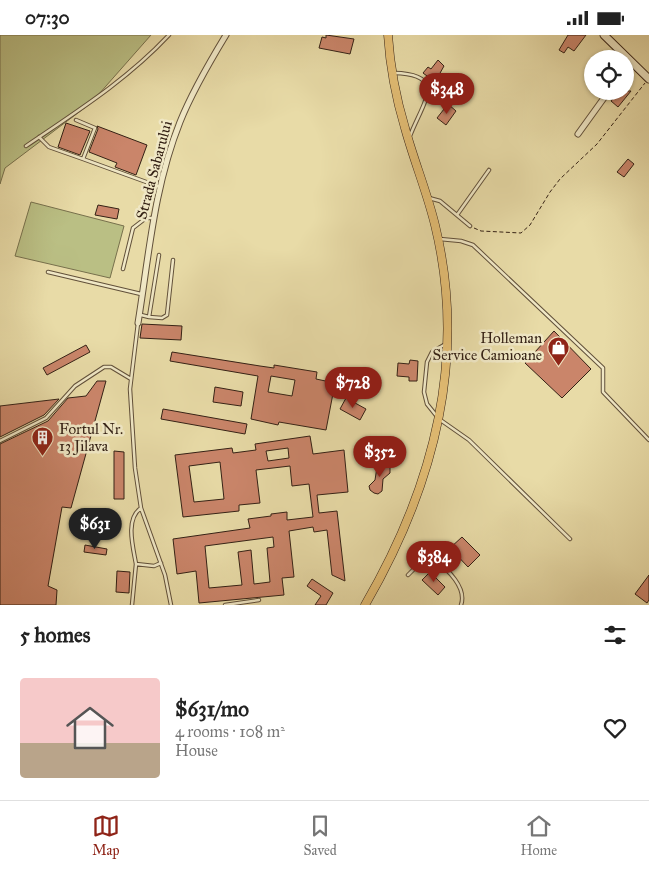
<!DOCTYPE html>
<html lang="en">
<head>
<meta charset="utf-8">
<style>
	:root { --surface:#fff; --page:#f2f2f2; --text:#222; --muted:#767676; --line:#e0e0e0; --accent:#8f2418 }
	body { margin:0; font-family:"IM FELL Great Primer",serif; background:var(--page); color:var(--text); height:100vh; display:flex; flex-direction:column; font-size:19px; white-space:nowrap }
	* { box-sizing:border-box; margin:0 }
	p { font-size:16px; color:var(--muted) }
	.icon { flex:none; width:28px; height:28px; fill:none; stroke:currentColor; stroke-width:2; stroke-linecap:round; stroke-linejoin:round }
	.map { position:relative; height:570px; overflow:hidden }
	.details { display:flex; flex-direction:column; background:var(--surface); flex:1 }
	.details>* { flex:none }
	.tools { position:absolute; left:584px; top:15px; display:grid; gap:10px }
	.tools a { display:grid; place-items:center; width:50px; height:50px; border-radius:50%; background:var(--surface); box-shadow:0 1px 4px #0004; font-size:25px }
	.price { position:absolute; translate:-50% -42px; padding:0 11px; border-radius:18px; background:var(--accent); color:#fff; font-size:16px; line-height:32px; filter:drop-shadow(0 1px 2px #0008) }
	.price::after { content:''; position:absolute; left:50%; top:30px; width:15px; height:11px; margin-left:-8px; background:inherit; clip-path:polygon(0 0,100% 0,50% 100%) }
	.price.on { background:#222; color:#fff }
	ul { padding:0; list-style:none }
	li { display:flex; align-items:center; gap:15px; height:125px; padding:0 20px }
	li+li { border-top:1px solid var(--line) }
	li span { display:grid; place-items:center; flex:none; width:140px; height:100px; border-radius:5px; color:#555 }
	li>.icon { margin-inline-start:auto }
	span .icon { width:60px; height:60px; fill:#fffc; stroke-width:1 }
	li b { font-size:21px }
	h2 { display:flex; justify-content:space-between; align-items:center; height:60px; padding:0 20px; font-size:21px }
	.status { display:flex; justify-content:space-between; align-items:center; height:35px; padding:0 25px; background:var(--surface); direction:ltr }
	.status svg { height:14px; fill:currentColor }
	.menu { display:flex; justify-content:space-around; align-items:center; height:70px; border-top:1px solid var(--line); background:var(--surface); font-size:14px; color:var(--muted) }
	.menu a { display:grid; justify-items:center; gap:2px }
	.menu .on { color:var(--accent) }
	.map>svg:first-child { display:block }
	.green { fill:#babf84; stroke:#77704c }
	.building { fill:#ca856a; stroke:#342115; fill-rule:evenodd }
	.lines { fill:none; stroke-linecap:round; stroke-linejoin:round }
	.lane-casing { stroke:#61503a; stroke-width:4.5 }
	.street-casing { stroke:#61503a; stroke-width:7 }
	.secondary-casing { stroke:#342115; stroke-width:9 }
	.primary-casing { stroke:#342115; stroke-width:9 }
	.path { stroke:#342115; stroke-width:1; stroke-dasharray:4 2.5; stroke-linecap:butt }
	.lane { stroke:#f0e8c6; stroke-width:2.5 }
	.street { stroke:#f0e8c6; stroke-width:5 }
	.secondary { stroke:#f0e8c6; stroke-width:7 }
	.primary { stroke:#e4be74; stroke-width:8 }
	.labels { text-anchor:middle; stroke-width:5; stroke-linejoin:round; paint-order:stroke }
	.street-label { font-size:15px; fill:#342115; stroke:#f0e8c6 }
	.poi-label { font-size:15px; fill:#342115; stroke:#f0e8c6; text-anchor:end }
</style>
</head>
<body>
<div class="status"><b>07:30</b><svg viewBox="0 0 49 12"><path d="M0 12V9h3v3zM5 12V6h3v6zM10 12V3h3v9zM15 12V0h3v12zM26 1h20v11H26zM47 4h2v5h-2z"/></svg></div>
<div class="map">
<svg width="649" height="570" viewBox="0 0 649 570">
	<rect width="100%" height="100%" fill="#e8dba7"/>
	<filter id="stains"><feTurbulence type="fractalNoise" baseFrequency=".004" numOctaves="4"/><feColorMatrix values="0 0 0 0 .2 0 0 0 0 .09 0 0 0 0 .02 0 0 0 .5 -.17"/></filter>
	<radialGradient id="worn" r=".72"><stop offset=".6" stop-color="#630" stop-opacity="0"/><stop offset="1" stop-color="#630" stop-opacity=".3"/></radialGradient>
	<path class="green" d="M0,0H151L91,68L5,133L0,149Z
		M31,167L124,191L110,243L15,221Z"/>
	<path class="building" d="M326,0L354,4L350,19L319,13L322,2L326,3Z
		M568,0H586L574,16L568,12L564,18L559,15Z
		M438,25L444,31L435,47L423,38L428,32L431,34Z
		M619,56H631L618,72L611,66Z
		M448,69L456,76L446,90L437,83Z
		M66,88L90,96L80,120L58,112Z
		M97,91L147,110L136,140L115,132L117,128L89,117L98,94Z
		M628,124L634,129L624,142L617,137Z
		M98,170L119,174L117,184L95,180Z
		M142,289L182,291L181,305L140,303Z
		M554,296L591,334L562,363L525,328Z
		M86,310L90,317L47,340L43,333Z
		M172,317L260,331L274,333V330L317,337L316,344L335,348L326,395L279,387L278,390L251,384L258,341L170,326ZM271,341L295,345L292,361L268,357Z
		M410,325L418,326L417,346H409V342L397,341L398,328L409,329Z
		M97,346H106L71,473L62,472L48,551L57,555L56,570H0V409L48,386L68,363L86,361Z
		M215,352L243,357L241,371L213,367Z
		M346,363L366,374L360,385L340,374Z
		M59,364L44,380L0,402V371Z
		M163,374L247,389L245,399L161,384Z
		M310,401L313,419L344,415L348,457L317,460L319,478L337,476L345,546L332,540L327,495L314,497L313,492L289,496L294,542L282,543L284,560L199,568L196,536L177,539L173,504L250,493L248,484L271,481V479L287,477V485L313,482L309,449L292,451L290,431L256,435L260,468L239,470V476L183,482L175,420L232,413L233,418L256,415L255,409ZM288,413L289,423L268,426L266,416ZM220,427L224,464L194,467L189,431ZM273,502L274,512L267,513L270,547L254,549L251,515L238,517L242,550L209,553L205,511Z
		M114,416L124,417V464H114Z
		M383,428L390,432V438L383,444L382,456L378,459L374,458L370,455L369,451L375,445L377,432Z
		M462,502L480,520L468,532L450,513Z
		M85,510L107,514L106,520L84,517Z
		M117,536L130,537L129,558L116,557Z
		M430,537L445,552L438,560L422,545Z
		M649,540V565L647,568L635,559Z
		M312,544L333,558L326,570H315L321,561L307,551Z"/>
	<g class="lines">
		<defs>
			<path id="lane" d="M394,38C449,39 422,69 410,101
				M76,85L95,93L83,124L160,152
				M39,102L49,112L83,124
				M26,111C76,77 127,45 169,0
				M429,163L440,166L470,191
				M457,180L489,135
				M440,204L461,206L473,210L603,333V357L649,405
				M123,234L133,193L146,183H153
				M48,237L141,259
				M141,280L149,282L159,220
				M149,282L162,283L167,280L173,225
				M138,288L130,354L135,433L141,473L165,540L171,570
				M444,310L432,317L427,327L424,357L427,369L439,384L469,405L570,504
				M0,406L46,383L75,351L104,332H111L131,344
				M141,473C125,484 133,512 136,529L154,531L161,528
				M408,540L421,527L434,525C448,534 467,553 461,570
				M132,570L136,529
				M225,570L259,565"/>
			<path id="street" d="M625,34L631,26
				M578,99L609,56
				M138,288C149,220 154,152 180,87C192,57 209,28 226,0"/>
			<path id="secondary" d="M604,0L649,44"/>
			<path id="primary" d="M365,570C433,453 468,325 435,190C427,157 414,126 405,93C396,63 390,31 388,0"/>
		</defs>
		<use href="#lane" class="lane-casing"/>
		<use href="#street" class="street-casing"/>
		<use href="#secondary" class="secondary-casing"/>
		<use href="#primary" class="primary-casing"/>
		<path class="path" d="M474,193L481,196L521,198L530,190L550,157L560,144L597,109L645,48"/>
		<use href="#lane" class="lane"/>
		<use href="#street" class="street"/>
		<use href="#secondary" class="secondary"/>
		<use href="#primary" class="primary"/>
	</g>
	<defs>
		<symbol id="shop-pin" viewBox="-11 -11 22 30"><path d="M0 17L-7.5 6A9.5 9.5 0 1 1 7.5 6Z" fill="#8f2418" stroke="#f0e8c6"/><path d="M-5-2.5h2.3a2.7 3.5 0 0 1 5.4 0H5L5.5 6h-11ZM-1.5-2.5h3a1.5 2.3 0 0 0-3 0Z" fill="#fff"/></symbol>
		<symbol id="building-pin" viewBox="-11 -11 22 30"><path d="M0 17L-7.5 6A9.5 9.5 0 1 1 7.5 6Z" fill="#8f2418" stroke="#f0e8c6"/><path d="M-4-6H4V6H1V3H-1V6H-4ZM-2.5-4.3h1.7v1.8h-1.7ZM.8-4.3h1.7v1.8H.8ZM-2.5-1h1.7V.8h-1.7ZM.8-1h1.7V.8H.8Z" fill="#fff"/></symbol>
	</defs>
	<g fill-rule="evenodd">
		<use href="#shop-pin" x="546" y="300" width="25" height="34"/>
		<use href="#building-pin" x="30" y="390" width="25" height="34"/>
	</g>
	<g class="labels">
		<g class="street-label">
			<text transform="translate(154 135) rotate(-75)" y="5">Strada Sabarului</text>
		</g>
		<g class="poi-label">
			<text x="542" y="308">Holleman<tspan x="542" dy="17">Service Camioane</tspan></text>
			<text x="59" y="399" text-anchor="start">Fortul Nr.<tspan x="59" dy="17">13 Jilava</tspan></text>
		</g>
	</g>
	<rect width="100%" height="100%" filter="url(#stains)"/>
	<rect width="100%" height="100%" fill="url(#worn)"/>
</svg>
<div class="tools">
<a><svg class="icon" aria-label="locate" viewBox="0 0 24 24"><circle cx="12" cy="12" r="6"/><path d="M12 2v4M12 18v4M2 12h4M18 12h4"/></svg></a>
</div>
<b class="price" style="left:447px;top:80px">$348</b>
<b class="price" style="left:353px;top:374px">$728</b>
<b class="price" style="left:380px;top:443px">$352</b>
<b class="price on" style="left:95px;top:515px">$631</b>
<b class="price" style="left:434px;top:548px">$384</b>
</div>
<section class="details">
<h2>5 homes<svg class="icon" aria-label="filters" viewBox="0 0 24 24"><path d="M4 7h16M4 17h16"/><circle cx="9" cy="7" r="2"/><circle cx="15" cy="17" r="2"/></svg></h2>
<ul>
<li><span style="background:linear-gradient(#f6c9c9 65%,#b9a48a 0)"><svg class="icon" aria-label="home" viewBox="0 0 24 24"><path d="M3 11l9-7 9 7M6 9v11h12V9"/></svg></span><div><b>$631/mo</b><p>4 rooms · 108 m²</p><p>House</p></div><svg class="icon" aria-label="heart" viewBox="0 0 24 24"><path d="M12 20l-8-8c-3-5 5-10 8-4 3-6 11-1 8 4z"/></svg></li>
</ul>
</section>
<nav class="menu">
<a class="on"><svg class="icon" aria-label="map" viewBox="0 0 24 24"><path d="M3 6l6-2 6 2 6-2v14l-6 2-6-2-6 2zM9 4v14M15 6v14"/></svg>Map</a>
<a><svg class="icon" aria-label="saved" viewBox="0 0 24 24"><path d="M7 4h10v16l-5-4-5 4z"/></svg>Saved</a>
<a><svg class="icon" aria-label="home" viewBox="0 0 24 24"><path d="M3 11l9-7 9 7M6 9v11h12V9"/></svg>Home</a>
</nav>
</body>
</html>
